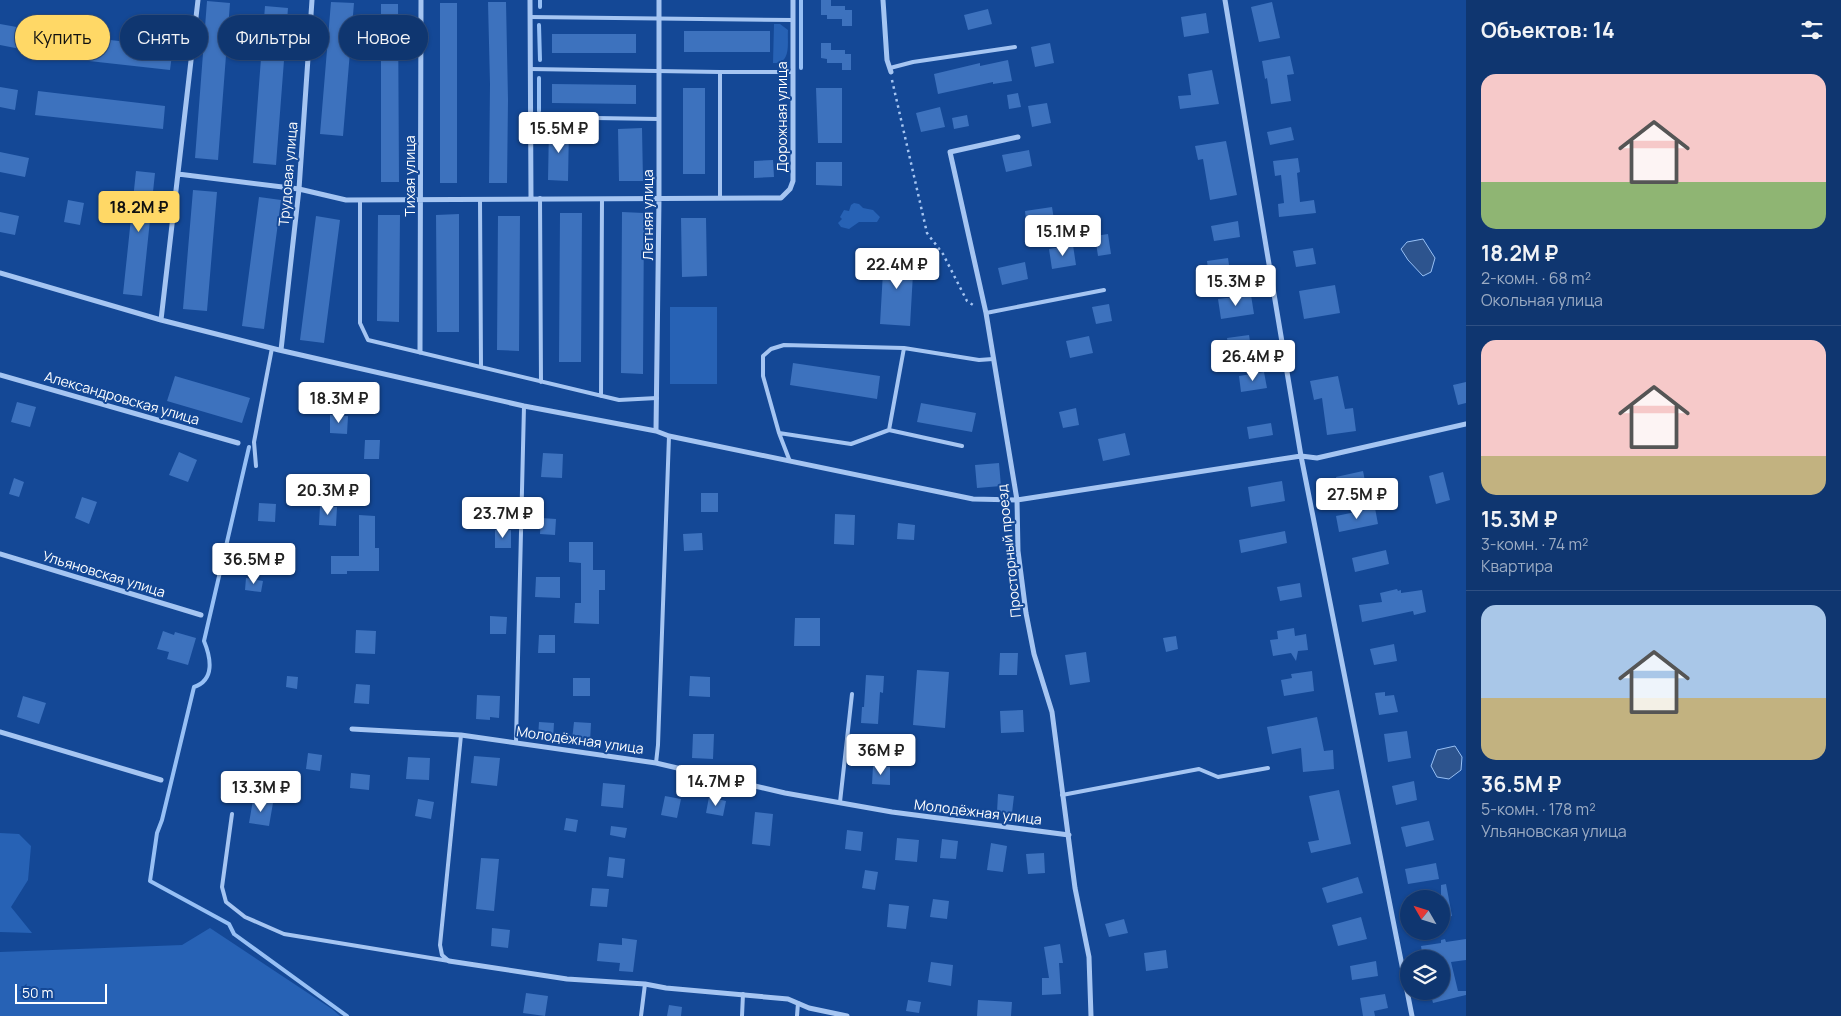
<!DOCTYPE html>
<html lang="ru">
<head>
<meta charset="utf-8">
<style>
	:root { --surface:#0f3670; --page:#183e75; --text:#f1f3f6; --muted:#9babc3; --line:#2f5083; --accent:#ffd866 }
	body { margin:0; font-family:Manrope,sans-serif; background:var(--page); color:var(--text); height:100vh; display:flex; flex-direction:column; font-size:19px; white-space:nowrap }
	* { box-sizing:border-box; margin:0 }
	p { font-size:16px; color:var(--muted) }
	.icon { flex:none; width:28px; height:28px; fill:none; stroke:currentColor; stroke-width:2; stroke-linecap:round; stroke-linejoin:round }
	.map { position:relative; flex:1; overflow:hidden }
	.panel { display:flex; flex-direction:column; background:var(--surface); width:375px }
	.panel>* { flex:none }
	.guide { position:absolute; left:15px; top:15px; width:475px; height:45px; display:flex; gap:10px }
	.needle { width:32px; rotate:309deg }
	.fabs { position:absolute; left:1400px; top:890px; display:grid; gap:10px }
	.fabs a { display:grid; place-items:center; width:50px; height:50px; border-radius:50%; background:var(--surface); box-shadow:0 1px 4px #0004,0 0 0 1px var(--line); font-size:25px }
	.scale { position:absolute; left:15px; bottom:12px; width:92px; box-sizing:border-box; padding-left:5px; border:2px solid #fff; border-top:0; font-size:14px; line-height:18px; white-space:nowrap; color:#fff; -webkit-text-stroke:4px #144896; paint-order:stroke }
	.price { position:absolute; translate:-50% -42px; padding:0 11px; border-radius:5px; background:#fff; color:#222; font-size:16px; line-height:32px; filter:drop-shadow(0 1px 2px #0008) }
	.price::after { content:''; position:absolute; left:50%; top:30px; width:15px; height:11px; margin-left:-8px; background:inherit; clip-path:polygon(0 0,100% 0,50% 100%) }
	.price.active { background:var(--accent); color:#111 }
	ul { padding:0; list-style:none }
	li { display:grid; align-content:center; gap:10px; height:265px; padding:0 15px }
	li+li { border-top:1px solid var(--line) }
	li span { display:grid; place-items:center; height:155px; border-radius:15px; color:#555 }
	li>.icon { margin-inline-start:auto }
	span .icon { width:90px; height:90px; fill:#fffc; stroke-width:1 }
	li b { font-size:21px }
	h2 { display:flex; justify-content:space-between; align-items:center; height:60px; padding:0 15px; font-size:21px }
	.chip { padding:0 18px; border-radius:22px; background:var(--surface); box-shadow:0 1px 4px #0004,0 0 0 1px var(--line); font-size:18px; line-height:45px }
	.chip.active { background:var(--accent); color:#111 }
	main { display:flex; flex:1; min-height:0 }
	.map>svg:first-child { display:block }
	.green { fill:#2762b5 }
	.water { fill:#2d548e; stroke:#97c0f5 }
	.lines { fill:none; stroke-linecap:round; stroke-linejoin:round }
	.stream { stroke:#97c0f5; stroke-width:4 }
	.building { fill:#3d72be }
	.path { stroke:#a5c5f2; stroke-width:2.5; stroke-dasharray:2.5 4; stroke-linecap:butt }
	.service { stroke:#a5c5f2; stroke-width:4 }
	.minor { stroke:#a5c5f2; stroke-width:5 }
	.labels { text-anchor:middle; stroke-width:4; stroke-linejoin:round; paint-order:stroke }
	.street-label { font-size:14px; fill:#fff; stroke:#144896 }
</style>
</head>
<body>
<main>
<div class="map">
<svg width="1466" height="1016" viewBox="0 0 1466 1016">
	<rect width="100%" height="100%" fill="#144896"/>
	<path class="green" d="M774,24H780L788,30C787,43 792,64 773,63Z
		M854,203L859,204L863,208L873,210L880,217L877,222H859L849,229L841,227L838,223L842,219L840,217L844,210L849,211L851,205Z
		M670,307H717V384H670Z
		M0,833L19,834L31,846L28,880L11,907L32,933L0,932Z
		M210,928L332,1009L340,1016H0V952L182,945Z"/>
	<path class="water" d="M1423,239L1435,258L1431,272L1423,276L1408,260L1401,249L1407,242Z
		M1455,746L1462,757L1461,770L1449,779L1437,777L1431,766L1437,750Z"/>
	<g class="lines">
		<path class="stream" d="M540,0V7
			M539,25L540,60
			M801,68V0
			M539,111V78
			M249,447L204,641C211,658 215,680 194,687L162,820L157,833L150,881L229,924L234,934L347,1016"/>
	</g>
	<path class="building" d="M821,0H831V6H845V10H852V26H842V19H827V15H821Z
		M207,1L230,3L218,160L195,158Z
		M331,2L354,3L343,136L320,134Z
		M488,2H506L508,100L507,183H489L490,84Z
		M1272,2L1280,38L1259,42L1251,7Z
		M440,3H457V183H440Z
		M381,4H398L399,182H381Z
		M265,6L288,8L276,165L253,163Z
		M988,9L992,24L968,30L964,15Z
		M1206,13L1209,33L1184,37L1181,17Z
		M0,24L39,31L36,52L0,45Z
		M684,31H770V52H684Z
		M56,34L173,47L170,70L53,57Z
		M552,34H636V53H552Z
		M821,43H831V50H845V54H851V70H842V63H827V59L821,58Z
		M1050,43L1054,63L1035,67L1031,47Z
		M1290,56L1294,74L1287,75L1291,101L1271,104L1267,78L1265,79L1262,61Z
		M1008,60L1012,81L993,84V82L938,94L934,74L980,63V66Z
		M1212,70L1219,104L1180,109L1178,96L1191,95L1188,74Z
		M552,84L636,85V104L552,103Z
		M0,87L18,90L15,110L0,107Z
		M683,88H705V174H683Z
		M816,88H842V143H818Z
		M38,91L165,106L163,129L35,115Z
		M1018,93L1021,107L1009,109L1007,95Z
		M1047,103L1051,123L1032,127L1028,106Z
		M940,107L945,127L921,132L916,113Z
		M967,115L969,126L954,129L952,118Z
		M549,127H569L568,181L548,180Z
		M1291,127L1294,140L1270,145L1267,132Z
		M642,128L643,181H619L618,129Z
		M1226,141L1237,195L1210,200L1203,159L1198,160L1195,146Z
		M1029,150L1032,166L1006,172L1002,155Z
		M0,152L29,158L25,177L0,172Z
		M1298,158L1300,172L1297,173L1300,202L1314,200L1316,213L1279,217L1278,204L1284,203L1281,175L1275,176L1273,161Z
		M773,160L774,177L754,178V161Z
		M816,162H842V186L816,185Z
		M136,171L155,173L142,296L123,294Z
		M193,190L217,192L207,311L183,309Z
		M259,197L281,200L264,329L242,326Z
		M68,200L84,203L80,225L64,222Z
		M1052,207L1055,226L1027,230L1025,211Z
		M0,212L19,216L15,235L0,232Z
		M622,212L644,213L643,374L621,373Z
		M560,213H582L581,362H559Z
		M459,214V332H437L436,215Z
		M378,215H400L399,322L377,321Z
		M316,216L340,220L324,343L300,340Z
		M498,216H520L519,351L497,350Z
		M681,218H706L707,276L682,277Z
		M1238,221L1240,237L1214,241L1211,226Z
		M1108,234L1111,254L1098,256L1095,236Z
		M1073,245L1076,265L1052,269L1049,249Z
		M1313,248L1316,264L1296,267L1293,251Z
		M884,254L914,256L910,326L880,324Z
		M1228,258L1231,279L1210,283L1207,261Z
		M1025,262L1028,279L1002,285L998,268Z
		M1335,285L1340,313L1304,319L1299,291Z
		M1251,295L1254,314L1221,319L1218,299Z
		M1109,304L1112,321L1096,324L1092,307Z
		M1249,335L1252,354L1230,358L1227,338Z
		M1089,336L1093,353L1070,358L1066,341Z
		M793,363L880,376L877,399L790,385Z
		M1264,372L1267,388L1241,392L1239,376Z
		M175,376L250,398L242,423L167,401Z
		M1338,376L1345,409L1353,408L1356,431L1327,435L1322,398L1314,400L1310,381Z
		M1466,382V403L1458,405L1453,385Z
		M17,402L36,407L30,427L11,422Z
		M921,403L976,413L972,432L917,422Z
		M1076,408L1079,425L1063,428L1059,412Z
		M330,415L348,416L347,434L330,433Z
		M1271,423L1273,435L1249,439L1247,427Z
		M1125,433L1130,455L1103,461L1098,439Z
		M365,440H380L379,459H364Z
		M179,452L197,460L188,482L169,475Z
		M543,453L563,454L562,478L541,477Z
		M999,463L1001,486L977,488L975,465Z
		M1363,471L1366,486L1339,492L1336,477Z
		M1443,472L1450,500L1436,504L1429,476Z
		M14,478L24,482L19,497L9,494Z
		M1282,481L1285,501L1251,507L1248,487Z
		M701,493H718V512H701Z
		M82,497L97,502L89,524L75,518Z
		M259,503L276,504L275,522L258,521Z
		M320,506L337,507L336,526L319,525Z
		M1375,508L1378,524L1339,532L1336,516Z
		M835,514L855,515L854,545L834,544Z
		M359,515L375,516V548H379V571H347V574H331V556H359Z
		M541,518L556,519L555,535L540,534Z
		M898,523L915,525L914,540L897,539Z
		M495,530H511V548H495Z
		M1285,531L1287,543L1241,553L1239,540Z
		M702,533L703,550L684,551L683,534Z
		M569,542H593V570H605V590H599V624L574,623L575,603H581V563L569,562Z
		M1386,550L1389,564L1355,572L1352,558Z
		M536,577H560V598L535,597Z
		M246,578L263,581L261,592L245,590Z
		M1300,583L1302,597L1280,601L1277,587Z
		M1397,589L1398,591L1401,590V593L1422,590L1426,612L1414,615L1413,611L1362,622L1359,605L1382,602L1380,593Z
		M490,616L507,617L506,634H490Z
		M795,618H820V646H794Z
		M1294,628L1295,636L1306,634L1308,650L1298,651L1296,661L1291,653L1273,656L1270,640L1278,639L1277,631Z
		M356,630L376,631L375,654L355,653Z
		M163,631L174,635L175,632L196,638L188,665L167,659L169,652L157,649Z
		M539,635H555V653H538Z
		M1176,636L1178,649L1166,652L1163,638Z
		M1394,644L1397,661L1374,665L1370,649Z
		M1086,652L1090,682L1070,685L1065,655Z
		M1000,653H1018L1017,675H999Z
		M917,670L949,672L945,728L913,725Z
		M1312,671L1314,691L1284,696L1281,680L1292,678L1291,674Z
		M866,675L884,676L883,693L880,692L878,724L861,723L862,707H864Z
		M287,676L298,677L297,689L286,687Z
		M690,676L710,677V697L689,696Z
		M573,678H590V696H573Z
		M356,684L370,685L369,704L354,703Z
		M1385,692V696L1394,695L1398,712L1379,715L1375,693Z
		M477,695L500,696L499,718L490,717V720L476,719Z
		M23,696L46,703L39,724L17,717Z
		M1023,710L1024,732L1001,733L1000,711Z
		M1317,717L1324,751L1333,750L1334,769L1303,772L1301,748L1272,754L1267,727Z
		M539,722L554,723L553,740L538,738Z
		M574,722L591,723L590,742L572,740Z
		M1407,731L1411,758L1388,762L1384,734Z
		M693,734H714L713,759L692,758Z
		M308,753L322,755L320,771L306,769Z
		M474,756L500,758L497,786L471,783Z
		M408,757L430,758L429,780L406,779Z
		M873,766L890,767V785L872,784Z
		M351,773L370,775L369,790L350,788Z
		M1414,781L1417,800L1396,805L1392,786Z
		M603,783L625,785L623,808L601,806Z
		M1339,790L1351,844L1311,853L1308,842L1319,840L1309,796Z
		M998,794L1014,796L1012,813L997,812Z
		M665,796L681,799L677,818L661,815Z
		M709,797L726,801L723,816L706,813Z
		M418,799L434,802L431,819L415,816Z
		M253,800L273,803L269,826L249,823Z
		M755,812L773,814L770,846L752,844Z
		M566,818L578,820L576,832L564,830Z
		M1429,821L1434,840L1406,847L1401,827Z
		M611,826L627,828L625,838L610,835Z
		M847,830L863,832L861,851L845,849Z
		M897,838L919,840L917,862L895,860Z
		M942,839L958,841L956,859L940,858Z
		M991,843L1007,846L1003,872L987,870Z
		M1044,853L1045,873L1028,874L1026,854Z
		M609,857L625,859L623,878L607,876Z
		M481,858L499,859L494,911L476,909Z
		M1436,863L1439,879L1408,884L1405,869Z
		M865,870L878,872L875,890L862,888Z
		M1358,877L1363,893L1327,903L1322,888Z
		M1446,884L1452,916L1441,918V885Z
		M592,888L609,889L607,907L590,906Z
		M933,899L949,901L947,919L930,917Z
		M889,904L909,906L906,929L887,927Z
		M1361,917L1367,939L1338,946L1332,925Z
		M1124,919L1128,933L1109,937L1105,924Z
		M492,928L510,930L508,948L491,946Z
		M622,938L637,940L633,972L619,971L620,963L597,961L599,943L622,945Z
		M1445,939L1446,942L1466,939V960L1451,962L1458,991H1466V995L1433,1003L1430,991H1441V959H1423L1421,946L1441,943V940Z
		M1060,944L1063,963H1059L1061,994L1042,995V978H1049L1044,947Z
		M1166,950L1168,968L1146,971L1144,953Z
		M1376,961L1378,976L1352,980L1350,966Z
		M931,962L953,965L951,986L928,982Z
		M526,993L548,996L545,1016L523,1013Z
		M1385,994L1388,1008L1374,1011L1375,1016H1363L1360,998Z
		M908,1000L921,1002L919,1013L906,1011Z
		M978,1000L1012,1002L1011,1016H977Z
		M669,1005L682,1007L681,1016H667Z"/>
	<g class="lines">
		<path class="path" d="M892,80L927,233L943,254L967,301L976,307"/>
		<path class="service" d="M530,17L793,20
			M890,68L913,62L1015,47
			M530,69L720,72H793
			M531,117L659,119
			M720,197V72
			M540,198L541,382
			M480,199L481,367
			M360,200V323L368,340L619,400L657,398
			M986,313L1104,290
			M601,396L602,199
			M779,433L851,444L889,430
			M962,446L889,430L904,348L979,360L993,359
			M789,459L779,433L763,376V356L771,349L784,345L904,348
			M256,466L254,442L272,348
			M516,742L524,406
			M656,763L658,745L669,436
			M1062,795L1199,769L1218,777L1268,768
			M840,802L852,694
			M232,814L222,887L226,902L245,917L284,934L449,961
			M449,961L442,955L440,945L461,735
			M641,1016L645,984
			M742,1016L743,994
			M797,1016L798,1003"/>
		<path class="minor" d="M530,0L531,198
			M883,0L887,60L891,72
			M1225,0L1301,456L1412,1016
			M1018,137L950,152L986,313L1017,500L1018,551L1026,613L1034,654L1052,712L1075,888L1089,957L1091,1016
			M178,174L299,189L346,200L781,198L790,189L793,181V0
			M0,273L161,320L279,350L524,406L656,431L669,436L973,499L1017,500L1301,456L1317,458L1466,424
			M161,320L198,0
			M281,350L299,189L312,0
			M420,352L421,0
			M0,375L238,443
			M656,431L659,199V0
			M0,554L201,615
			M352,729L461,735L656,763L785,793L892,812L1069,835
			M0,732L161,780
			M449,961L567,979L645,984L666,988L788,999L809,1008L847,1016"/>
	</g>
	<g class="labels">
		<g class="street-label">
			<text transform="translate(782 117) rotate(-90)" y="5">Дорожная улица</text>
			<text transform="translate(288 174) rotate(-85)" y="5">Трудовая улица</text>
			<text transform="translate(410 176) rotate(-90)" y="5">Тихая улица</text>
			<text transform="translate(648 215) rotate(-90)" y="5">Летняя улица</text>
			<text transform="translate(122 398) rotate(16)" y="5">Александровская улица</text>
			<text transform="translate(1009 551) rotate(-96)" y="5">Просторный проезд</text>
			<text transform="translate(104 574) rotate(17)" y="5">Ульяновская улица</text>
			<text transform="translate(580 740) rotate(8)" y="5">Молодёжная улица</text>
			<text transform="translate(978 812) rotate(7)" y="5">Молодёжная улица</text>
		</g>
	</g>
</svg>
<div class="fabs">
<a><svg class="needle" viewBox="-14 -14 28 28"><path d="M0-13l5 13h-10z" fill="#e53935"/><path d="M0 13l5-13h-10z" fill="#9babc3"/></svg></a>
<a><svg class="icon" aria-label="layers" viewBox="0 0 24 24"><path d="M12 4l9 5-9 5-9-5zM3 14l9 5 9-5"/></svg></a>
</div>
<div class="scale">50 m</div>
<b class="price" style="left:559px;top:154px">15.5M ₽</b>
<b class="price active" style="left:139px;top:233px">18.2M ₽</b>
<b class="price" style="left:1063px;top:257px">15.1M ₽</b>
<b class="price" style="left:897px;top:290px">22.4M ₽</b>
<b class="price" style="left:1236px;top:307px">15.3M ₽</b>
<b class="price" style="left:1253px;top:382px">26.4M ₽</b>
<b class="price" style="left:339px;top:424px">18.3M ₽</b>
<b class="price" style="left:328px;top:516px">20.3M ₽</b>
<b class="price" style="left:1357px;top:520px">27.5M ₽</b>
<b class="price" style="left:503px;top:539px">23.7M ₽</b>
<b class="price" style="left:254px;top:585px">36.5M ₽</b>
<b class="price" style="left:881px;top:776px">36M ₽</b>
<b class="price" style="left:716px;top:807px">14.7M ₽</b>
<b class="price" style="left:261px;top:813px">13.3M ₽</b>
<div class="guide">
<a class="chip active">Купить</a>
<a class="chip">Снять</a>
<a class="chip">Фильтры</a>
<a class="chip">Новое</a>
</div>
</div>
<section class="panel">
<h2>Объектов: 14<svg class="icon" aria-label="filters" viewBox="0 0 24 24"><path d="M4 7h16M4 17h16"/><circle cx="9" cy="7" r="2"/><circle cx="15" cy="17" r="2"/></svg></h2>
<ul>
<li><span style="background:linear-gradient(#f6c9c9 70%,#8fb573 0)"><svg class="icon" aria-label="home" viewBox="0 0 24 24"><path d="M3 11l9-7 9 7M6 9v11h12V9"/></svg></span><div><b>18.2M ₽</b><p>2-комн. · 68 m²</p><p>Окольная улица</p></div></li>
<li><span style="background:linear-gradient(#f6c9c9 75%,#c2b280 0)"><svg class="icon" aria-label="home" viewBox="0 0 24 24"><path d="M3 11l9-7 9 7M6 9v11h12V9"/></svg></span><div><b>15.3M ₽</b><p>3-комн. · 74 m²</p><p>Квартира</p></div></li>
<li><span style="background:linear-gradient(#a9c7e8 60%,#c2b280 0)"><svg class="icon" aria-label="home" viewBox="0 0 24 24"><path d="M3 11l9-7 9 7M6 9v11h12V9"/></svg></span><div><b>36.5M ₽</b><p>5-комн. · 178 m²</p><p>Ульяновская улица</p></div></li>
</ul>
</section>
</main>
</body>
</html>
